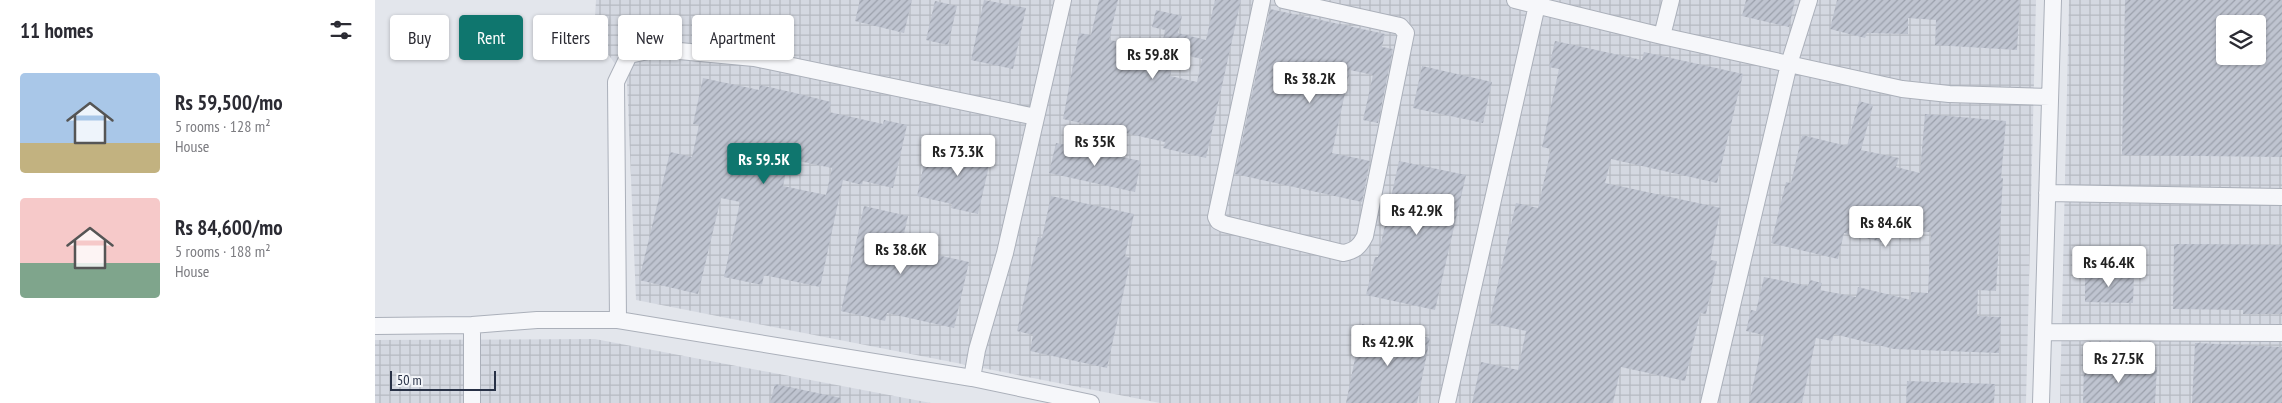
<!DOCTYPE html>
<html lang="en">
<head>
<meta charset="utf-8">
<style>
	:root { --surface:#fff; --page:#f7f7f7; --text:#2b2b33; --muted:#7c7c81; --accent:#0f766e }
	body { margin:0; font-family:"PT Sans Narrow",sans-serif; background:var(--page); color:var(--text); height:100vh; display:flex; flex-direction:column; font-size:19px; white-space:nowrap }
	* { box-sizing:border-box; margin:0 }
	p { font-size:16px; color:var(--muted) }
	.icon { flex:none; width:28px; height:28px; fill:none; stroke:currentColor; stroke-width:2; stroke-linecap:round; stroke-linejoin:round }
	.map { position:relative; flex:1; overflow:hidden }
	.sheet { display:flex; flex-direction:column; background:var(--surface); width:375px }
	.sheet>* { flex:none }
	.banner { position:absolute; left:15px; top:15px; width:475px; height:45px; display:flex; gap:10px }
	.fabs { position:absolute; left:1841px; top:15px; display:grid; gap:10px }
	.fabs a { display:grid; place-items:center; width:50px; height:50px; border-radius:5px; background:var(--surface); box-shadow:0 1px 4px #0004; font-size:25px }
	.scale { position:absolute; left:15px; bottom:12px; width:106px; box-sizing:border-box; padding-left:5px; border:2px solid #283146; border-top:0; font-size:14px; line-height:18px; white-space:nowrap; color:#283146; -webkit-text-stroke:4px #f3f5f9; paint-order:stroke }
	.price { position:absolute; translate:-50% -42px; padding:0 11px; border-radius:5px; background:#fff; color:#222; font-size:16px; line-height:32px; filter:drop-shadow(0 1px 2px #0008) }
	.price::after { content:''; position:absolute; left:50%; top:30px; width:15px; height:11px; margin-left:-8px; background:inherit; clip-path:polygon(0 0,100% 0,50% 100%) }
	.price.current { background:var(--accent); color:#fff }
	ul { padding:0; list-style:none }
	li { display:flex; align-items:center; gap:15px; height:125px; padding:0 20px }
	li span { display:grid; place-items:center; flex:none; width:140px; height:100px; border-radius:5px; color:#555 }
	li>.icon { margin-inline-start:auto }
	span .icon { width:60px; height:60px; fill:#fffc; stroke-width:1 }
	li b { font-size:21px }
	h2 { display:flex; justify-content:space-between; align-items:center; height:60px; padding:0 20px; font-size:21px }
	.chip { padding:0 18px; border-radius:5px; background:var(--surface); box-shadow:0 1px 4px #0004; font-size:18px; line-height:45px }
	.chip.current { background:var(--accent); color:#fff }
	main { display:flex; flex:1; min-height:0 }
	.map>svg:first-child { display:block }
	.industrial { fill:url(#industrial-grid); fill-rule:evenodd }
	.building { fill:url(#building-hatch); fill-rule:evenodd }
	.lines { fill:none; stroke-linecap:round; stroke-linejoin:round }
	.minor-casing { stroke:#abb0ba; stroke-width:18 }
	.minor { stroke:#f6f7fa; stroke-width:16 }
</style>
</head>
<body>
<main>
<section class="sheet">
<h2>11 homes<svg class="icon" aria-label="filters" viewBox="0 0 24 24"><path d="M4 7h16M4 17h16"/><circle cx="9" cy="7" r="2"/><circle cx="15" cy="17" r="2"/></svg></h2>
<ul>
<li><span style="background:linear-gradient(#a9c7e8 70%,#c2b280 0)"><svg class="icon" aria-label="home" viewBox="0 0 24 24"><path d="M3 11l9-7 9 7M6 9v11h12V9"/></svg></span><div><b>Rs 59,500/mo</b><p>5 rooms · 128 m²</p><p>House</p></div></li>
<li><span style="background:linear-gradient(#f6c9c9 65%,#7fa58c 0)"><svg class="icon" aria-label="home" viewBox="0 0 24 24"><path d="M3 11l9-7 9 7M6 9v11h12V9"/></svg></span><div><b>Rs 84,600/mo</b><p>5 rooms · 188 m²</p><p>House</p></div></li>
</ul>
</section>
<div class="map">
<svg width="1907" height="403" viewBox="0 0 1907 403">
	<defs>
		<pattern id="industrial-grid" width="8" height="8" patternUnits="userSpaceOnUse" patternTransform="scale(1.25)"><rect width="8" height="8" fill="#d4d8e1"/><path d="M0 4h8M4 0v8" fill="none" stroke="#b6bac2"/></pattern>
		<pattern id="building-hatch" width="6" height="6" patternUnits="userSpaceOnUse" patternTransform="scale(1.25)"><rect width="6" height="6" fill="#bfc4d0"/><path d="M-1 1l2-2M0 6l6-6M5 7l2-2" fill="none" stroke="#9ba0ab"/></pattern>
	</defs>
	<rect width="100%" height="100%" fill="#e3e6ec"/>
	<path class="industrial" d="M221,0H1661L1651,403H785L261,300L252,81L219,34Z
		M1694,0H1907V403H1685ZM1850,24H1882V56H1850Z
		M220,339L556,403H0V340Z"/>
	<path class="building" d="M485,0H537L529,33L480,21Z
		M609,0L651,8L638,69L596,60Z
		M724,0H743L734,40L747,42L746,47L785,55L790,30L777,27L781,10L807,16L803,33L831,40L840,0H866L831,158L788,148L790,142L688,119L704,33L716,35ZM800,53L827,59L822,82L795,76Z
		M1371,0H1420L1414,27L1367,16Z
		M1462,0H1645L1642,50L1560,45L1561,20L1533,18V34L1492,33L1490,38L1455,29Z
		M1750,0H1907V157L1747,155ZM1850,24H1882V56H1850Z
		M560,1L582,6L573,45L551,40Z
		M895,9L1010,34L1007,47L1018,49L1003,123L988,120L998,75L975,70L957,153L995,161L987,202L860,174Z
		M1180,41L1267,60L1269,52L1368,74L1342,183L1236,159L1230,183L1346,208L1335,260L1342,261L1331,314L1325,313L1310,381L1246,367L1238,403H1097L1106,362L1143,370L1151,331L1114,323L1141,203L1163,208L1176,149L1167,147L1184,69L1174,67Z
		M1047,66L1117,82L1108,123L1038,108Z
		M328,78L384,90L385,85L416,92L456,102L454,112L508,124L509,120L532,125L518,188L488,181L487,185L468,180L445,287L389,275L387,285L349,277L365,202L346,198L323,294L264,280L295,152L317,157L324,125L318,124ZM414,159L457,168L451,195L408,186Z
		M1484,101L1498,105L1486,150L1524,158L1521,167L1545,173L1550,114L1631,121L1626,178H1628L1621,291L1603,290L1602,316L1626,317L1624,353L1519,349L1459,334L1457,341L1441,338L1427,403H1374L1389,335L1371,331L1376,310L1381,311L1389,277L1433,286L1435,280L1447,283L1445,290L1481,297L1483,287L1536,300V292L1553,293L1556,232L1514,231L1511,243L1469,233L1463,259L1396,243L1411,182L1416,183L1427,135L1472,146Z
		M591,138L619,144L603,214L576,208L577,204L542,196L551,155L586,163Z
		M681,143L766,161L760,192L674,173Z
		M1024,161L1091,175L1060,310L991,295L1000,257H1003Z
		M676,196L759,214L750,256L756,258L732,368L655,351L658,335L642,331L663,237L667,238Z
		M489,206L533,216L526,247L594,262L579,328L512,313L510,321L466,311Z
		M1799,244L1907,245V314H1868V310L1798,309Z
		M1710,274H1759L1758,303L1710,302Z
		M987,324L1055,338L1042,403H971Z
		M1820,343L1907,347V403H1817Z
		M1709,364L1782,367L1780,403H1708Z
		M1532,381L1620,384L1619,403H1531Z
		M400,384L466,398L465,403H395Z"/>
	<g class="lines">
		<defs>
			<path id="minor" d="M887,0L841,217L843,221L849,224L968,253C980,251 985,246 990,236L1031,33L1025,26L908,0
				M1140,0L1287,36L1527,89L1574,94L1675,97
				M1287,36L1296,0
				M1672,193L1907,197
				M243,320L241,82L254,55L283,49L379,58L661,117
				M0,326L97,325L162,320H243L597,378L716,403
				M1668,332L1907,333
				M597,378L602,350L630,253L688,0
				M97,403V325
				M1072,403L1162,5
				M1334,403L1414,64L1434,0
				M1666,403L1678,0"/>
		</defs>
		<use href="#minor" class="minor-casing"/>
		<use href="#minor" class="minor"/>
	</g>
</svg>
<div class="fabs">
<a><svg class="icon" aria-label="layers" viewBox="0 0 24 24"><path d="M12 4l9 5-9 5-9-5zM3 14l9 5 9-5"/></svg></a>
</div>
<div class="scale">50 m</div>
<b class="price" style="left:778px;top:80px">Rs 59.8K</b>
<b class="price" style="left:935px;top:104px">Rs 38.2K</b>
<b class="price" style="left:720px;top:167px">Rs 35K</b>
<b class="price" style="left:583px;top:177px">Rs 73.3K</b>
<b class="price current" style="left:389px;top:185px">Rs 59.5K</b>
<b class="price" style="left:1042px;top:236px">Rs 42.9K</b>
<b class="price" style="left:1511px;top:248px">Rs 84.6K</b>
<b class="price" style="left:526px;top:275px">Rs 38.6K</b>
<b class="price" style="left:1734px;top:288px">Rs 46.4K</b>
<b class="price" style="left:1013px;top:367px">Rs 42.9K</b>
<b class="price" style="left:1744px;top:384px">Rs 27.5K</b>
<div class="banner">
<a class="chip">Buy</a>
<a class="chip current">Rent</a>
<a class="chip">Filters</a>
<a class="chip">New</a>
<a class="chip">Apartment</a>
</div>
</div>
</main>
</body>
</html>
